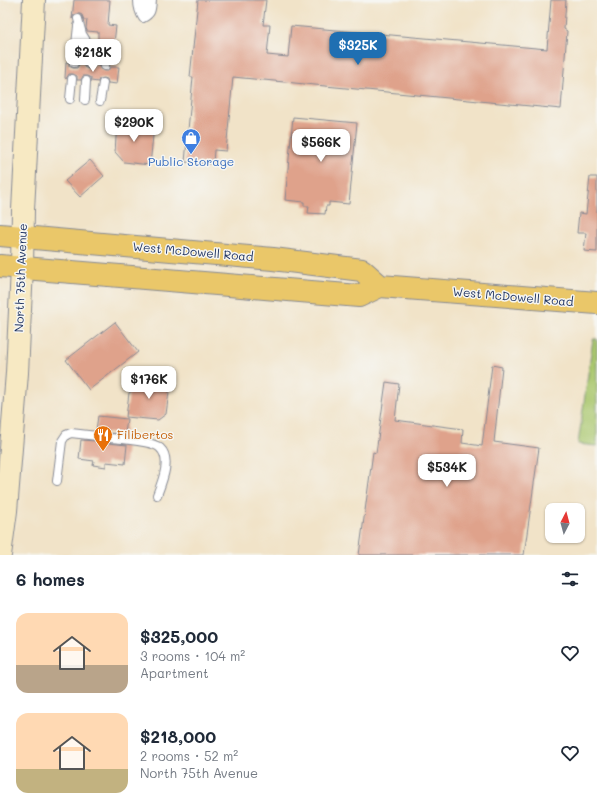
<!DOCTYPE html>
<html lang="en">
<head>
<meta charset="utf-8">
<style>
	:root { --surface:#fff; --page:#f6f6f7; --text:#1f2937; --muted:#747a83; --accent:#1f6fb2 }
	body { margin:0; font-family:Mali,sans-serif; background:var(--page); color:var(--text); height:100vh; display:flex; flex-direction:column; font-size:15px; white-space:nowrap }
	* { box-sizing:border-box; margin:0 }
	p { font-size:13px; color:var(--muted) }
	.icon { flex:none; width:22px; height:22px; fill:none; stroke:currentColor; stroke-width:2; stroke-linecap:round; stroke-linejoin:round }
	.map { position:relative; height:555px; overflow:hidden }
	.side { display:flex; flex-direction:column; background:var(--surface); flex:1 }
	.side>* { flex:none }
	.needle { width:26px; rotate:6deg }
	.buttons { position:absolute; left:545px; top:503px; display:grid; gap:8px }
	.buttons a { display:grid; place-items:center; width:40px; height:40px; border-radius:8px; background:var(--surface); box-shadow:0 1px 3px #0004; font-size:20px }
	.price { position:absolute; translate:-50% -34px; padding:0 9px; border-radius:8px; background:#fff; color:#222; font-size:13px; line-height:26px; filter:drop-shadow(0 1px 2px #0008) }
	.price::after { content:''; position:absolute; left:50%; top:24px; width:12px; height:9px; margin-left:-6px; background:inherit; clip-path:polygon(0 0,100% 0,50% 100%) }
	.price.on { background:var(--accent); color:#fff }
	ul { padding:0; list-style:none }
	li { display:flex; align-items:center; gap:12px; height:100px; padding:0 16px }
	li span { display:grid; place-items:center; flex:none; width:112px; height:80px; border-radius:12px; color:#555 }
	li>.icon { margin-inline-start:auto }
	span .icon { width:48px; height:48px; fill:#fffc; stroke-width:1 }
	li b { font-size:17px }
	h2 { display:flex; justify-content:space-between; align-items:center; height:48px; padding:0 16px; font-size:17px }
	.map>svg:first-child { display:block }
	.green { fill:#aac76e; stroke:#627b66 }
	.building { fill:#dfa28b }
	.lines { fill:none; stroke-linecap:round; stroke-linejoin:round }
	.lane-casing { stroke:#868993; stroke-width:10 }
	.secondary-casing { stroke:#868993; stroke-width:24 }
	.primary-casing { stroke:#868993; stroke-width:24 }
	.lane { stroke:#fff; stroke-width:8 }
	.secondary { stroke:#f7e9c3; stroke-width:22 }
	.primary { stroke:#eac769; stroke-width:22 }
	.labels { text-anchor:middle; stroke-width:3; stroke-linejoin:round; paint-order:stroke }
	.shop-label { font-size:12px; fill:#366cbe; stroke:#f6f6f2 }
	.street-label { font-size:12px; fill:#1b2f5e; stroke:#f6f6f2 }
	.food-label { font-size:12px; fill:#c56008; stroke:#f6f6f2; text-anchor:start }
</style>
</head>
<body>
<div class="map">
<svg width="597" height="555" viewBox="0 0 597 555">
	<rect width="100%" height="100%" fill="#f6f6f2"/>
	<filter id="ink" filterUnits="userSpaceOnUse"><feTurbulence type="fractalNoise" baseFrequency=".025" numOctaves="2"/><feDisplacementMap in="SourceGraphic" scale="8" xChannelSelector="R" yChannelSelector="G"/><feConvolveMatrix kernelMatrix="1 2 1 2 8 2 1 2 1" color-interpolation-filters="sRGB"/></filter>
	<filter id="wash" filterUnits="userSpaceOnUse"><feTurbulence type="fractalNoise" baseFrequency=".012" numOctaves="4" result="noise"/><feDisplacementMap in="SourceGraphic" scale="16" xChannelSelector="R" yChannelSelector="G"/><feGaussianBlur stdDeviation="0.9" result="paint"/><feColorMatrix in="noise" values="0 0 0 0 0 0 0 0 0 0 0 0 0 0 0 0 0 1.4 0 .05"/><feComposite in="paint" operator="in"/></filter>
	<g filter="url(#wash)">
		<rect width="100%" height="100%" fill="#f1e3c8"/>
		<path class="green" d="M593,339H597V446L578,444Z"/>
		<g id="blocks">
			<path class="building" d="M74,0H110L108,25L116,26L114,43L98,41V32L87,31L86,28L87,20H84L82,15L80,14H77L74,15L72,19Z
				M198,0H266L263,25H270L267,55L288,57L291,26L547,49L551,0H566L564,29L567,31L561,109L233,77L226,151L214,150L213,164L185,162L193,77H190Z
				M66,62H69V66L73,68H77L80,63L84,64V67L88,69H92L94,65H100V69L104,71H108L110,67H119L117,84L108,83L107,79L104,78L99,79L98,82L91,81V78L87,76H83L81,80H77V76L73,74H69L66,79L65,78Z
				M293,117L357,123L349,204L329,202V206H326L325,214L308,213L309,206H304V202L285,200Z
				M117,123L154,126L150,165L124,162L115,152Z
				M90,160L104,176L80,197L65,181Z
				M590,177H597V252L584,251L586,233H577L579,213L586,214Z
				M115,322L138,352L89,390L66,360Z
				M492,365L502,367L494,442L539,448L524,555H359L373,452L376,453L386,382L399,384L395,420L463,429L462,443L482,446Z
				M148,379L165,381V384L170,385L166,414L158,420L126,417L129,393Z
				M98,416L127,419L125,434L107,433L104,435V441L108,443L127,445L125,464L106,462V467L93,465L94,461L79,459L81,440L97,441H100L102,439V433L100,431L96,430Z"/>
		</g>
	</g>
	<g filter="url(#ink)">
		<use href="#blocks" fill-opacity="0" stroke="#868993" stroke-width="1"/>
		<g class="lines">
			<defs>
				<path id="lane" d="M138,0C138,7 139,12 143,18
					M143,17L145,0
					M143,18C152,13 151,10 152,0
					M78,19L82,34L87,42L90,49L89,64
					M87,42L93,45L104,48L106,55L105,66
					M74,63L78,26
					M70,99L72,79
					M85,100L86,81
					M100,101L103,83
					M109,438C120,439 153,441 160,448C172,459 162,482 157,495
					M57,481L62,441L66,435L71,433L97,436"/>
				<path id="secondary" d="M0,555L6,511L17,373L22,268L23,210L34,0"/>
				<path id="primary" d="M0,235L273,259L362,270L380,286
					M0,266L359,296L380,286L597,303"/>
			</defs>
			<use href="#lane" class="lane-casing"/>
			<use href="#secondary" class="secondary-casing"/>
			<use href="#primary" class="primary-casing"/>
			<use href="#lane" class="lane"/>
			<use href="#secondary" class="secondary"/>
			<use href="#primary" class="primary"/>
		</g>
	</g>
	<defs>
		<symbol id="shop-pin" viewBox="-11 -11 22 30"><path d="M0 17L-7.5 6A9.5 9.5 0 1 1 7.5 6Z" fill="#3f7fe0" stroke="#f6f6f2"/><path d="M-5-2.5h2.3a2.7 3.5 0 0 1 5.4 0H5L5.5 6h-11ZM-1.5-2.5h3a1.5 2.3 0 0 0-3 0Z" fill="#fff"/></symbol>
		<symbol id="restaurant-pin" viewBox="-11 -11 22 30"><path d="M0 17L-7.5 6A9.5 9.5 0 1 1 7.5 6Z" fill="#e8710a" stroke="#f6f6f2"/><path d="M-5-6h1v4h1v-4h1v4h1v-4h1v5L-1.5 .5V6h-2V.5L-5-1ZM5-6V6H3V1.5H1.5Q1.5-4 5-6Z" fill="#fff"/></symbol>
	</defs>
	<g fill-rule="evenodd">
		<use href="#shop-pin" x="180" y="127" width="22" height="30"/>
		<use href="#restaurant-pin" x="92" y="424" width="22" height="30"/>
	</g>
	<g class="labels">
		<g class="shop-label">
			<text x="191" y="166">Public Storage</text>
		</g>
		<g class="street-label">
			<text transform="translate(193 252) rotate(5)" y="4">West McDowell Road</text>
			<text transform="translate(21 278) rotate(-88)" y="4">North 75th Avenue</text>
			<text transform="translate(513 297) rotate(5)" y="4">West McDowell Road</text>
		</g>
		<g class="food-label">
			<text x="117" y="439">Filibertos</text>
		</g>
	</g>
</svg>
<div class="buttons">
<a><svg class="needle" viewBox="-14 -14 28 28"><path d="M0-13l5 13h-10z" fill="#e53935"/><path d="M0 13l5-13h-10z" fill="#747a83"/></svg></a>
</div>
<b class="price on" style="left:358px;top:66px">$325K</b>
<b class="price" style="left:93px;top:73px">$218K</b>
<b class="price" style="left:134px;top:143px">$290K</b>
<b class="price" style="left:321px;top:163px">$566K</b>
<b class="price" style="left:149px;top:400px">$176K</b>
<b class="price" style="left:447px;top:488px">$534K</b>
</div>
<section class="side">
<h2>6 homes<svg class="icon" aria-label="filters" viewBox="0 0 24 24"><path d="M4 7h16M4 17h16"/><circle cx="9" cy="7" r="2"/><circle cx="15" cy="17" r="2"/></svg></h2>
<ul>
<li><span style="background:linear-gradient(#ffd9b3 65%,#b9a48a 0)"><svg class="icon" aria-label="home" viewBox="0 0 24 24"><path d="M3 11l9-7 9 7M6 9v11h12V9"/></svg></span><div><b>$325,000</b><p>3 rooms · 104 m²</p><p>Apartment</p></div><svg class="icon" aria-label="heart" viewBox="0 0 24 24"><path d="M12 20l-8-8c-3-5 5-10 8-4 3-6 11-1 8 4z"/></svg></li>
<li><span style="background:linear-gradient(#ffd9b3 70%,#c2b280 0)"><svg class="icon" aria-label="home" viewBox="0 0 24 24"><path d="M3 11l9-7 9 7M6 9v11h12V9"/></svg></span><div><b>$218,000</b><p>2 rooms · 52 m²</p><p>North 75th Avenue</p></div><svg class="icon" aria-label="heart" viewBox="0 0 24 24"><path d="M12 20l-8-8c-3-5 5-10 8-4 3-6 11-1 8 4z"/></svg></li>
</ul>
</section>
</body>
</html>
